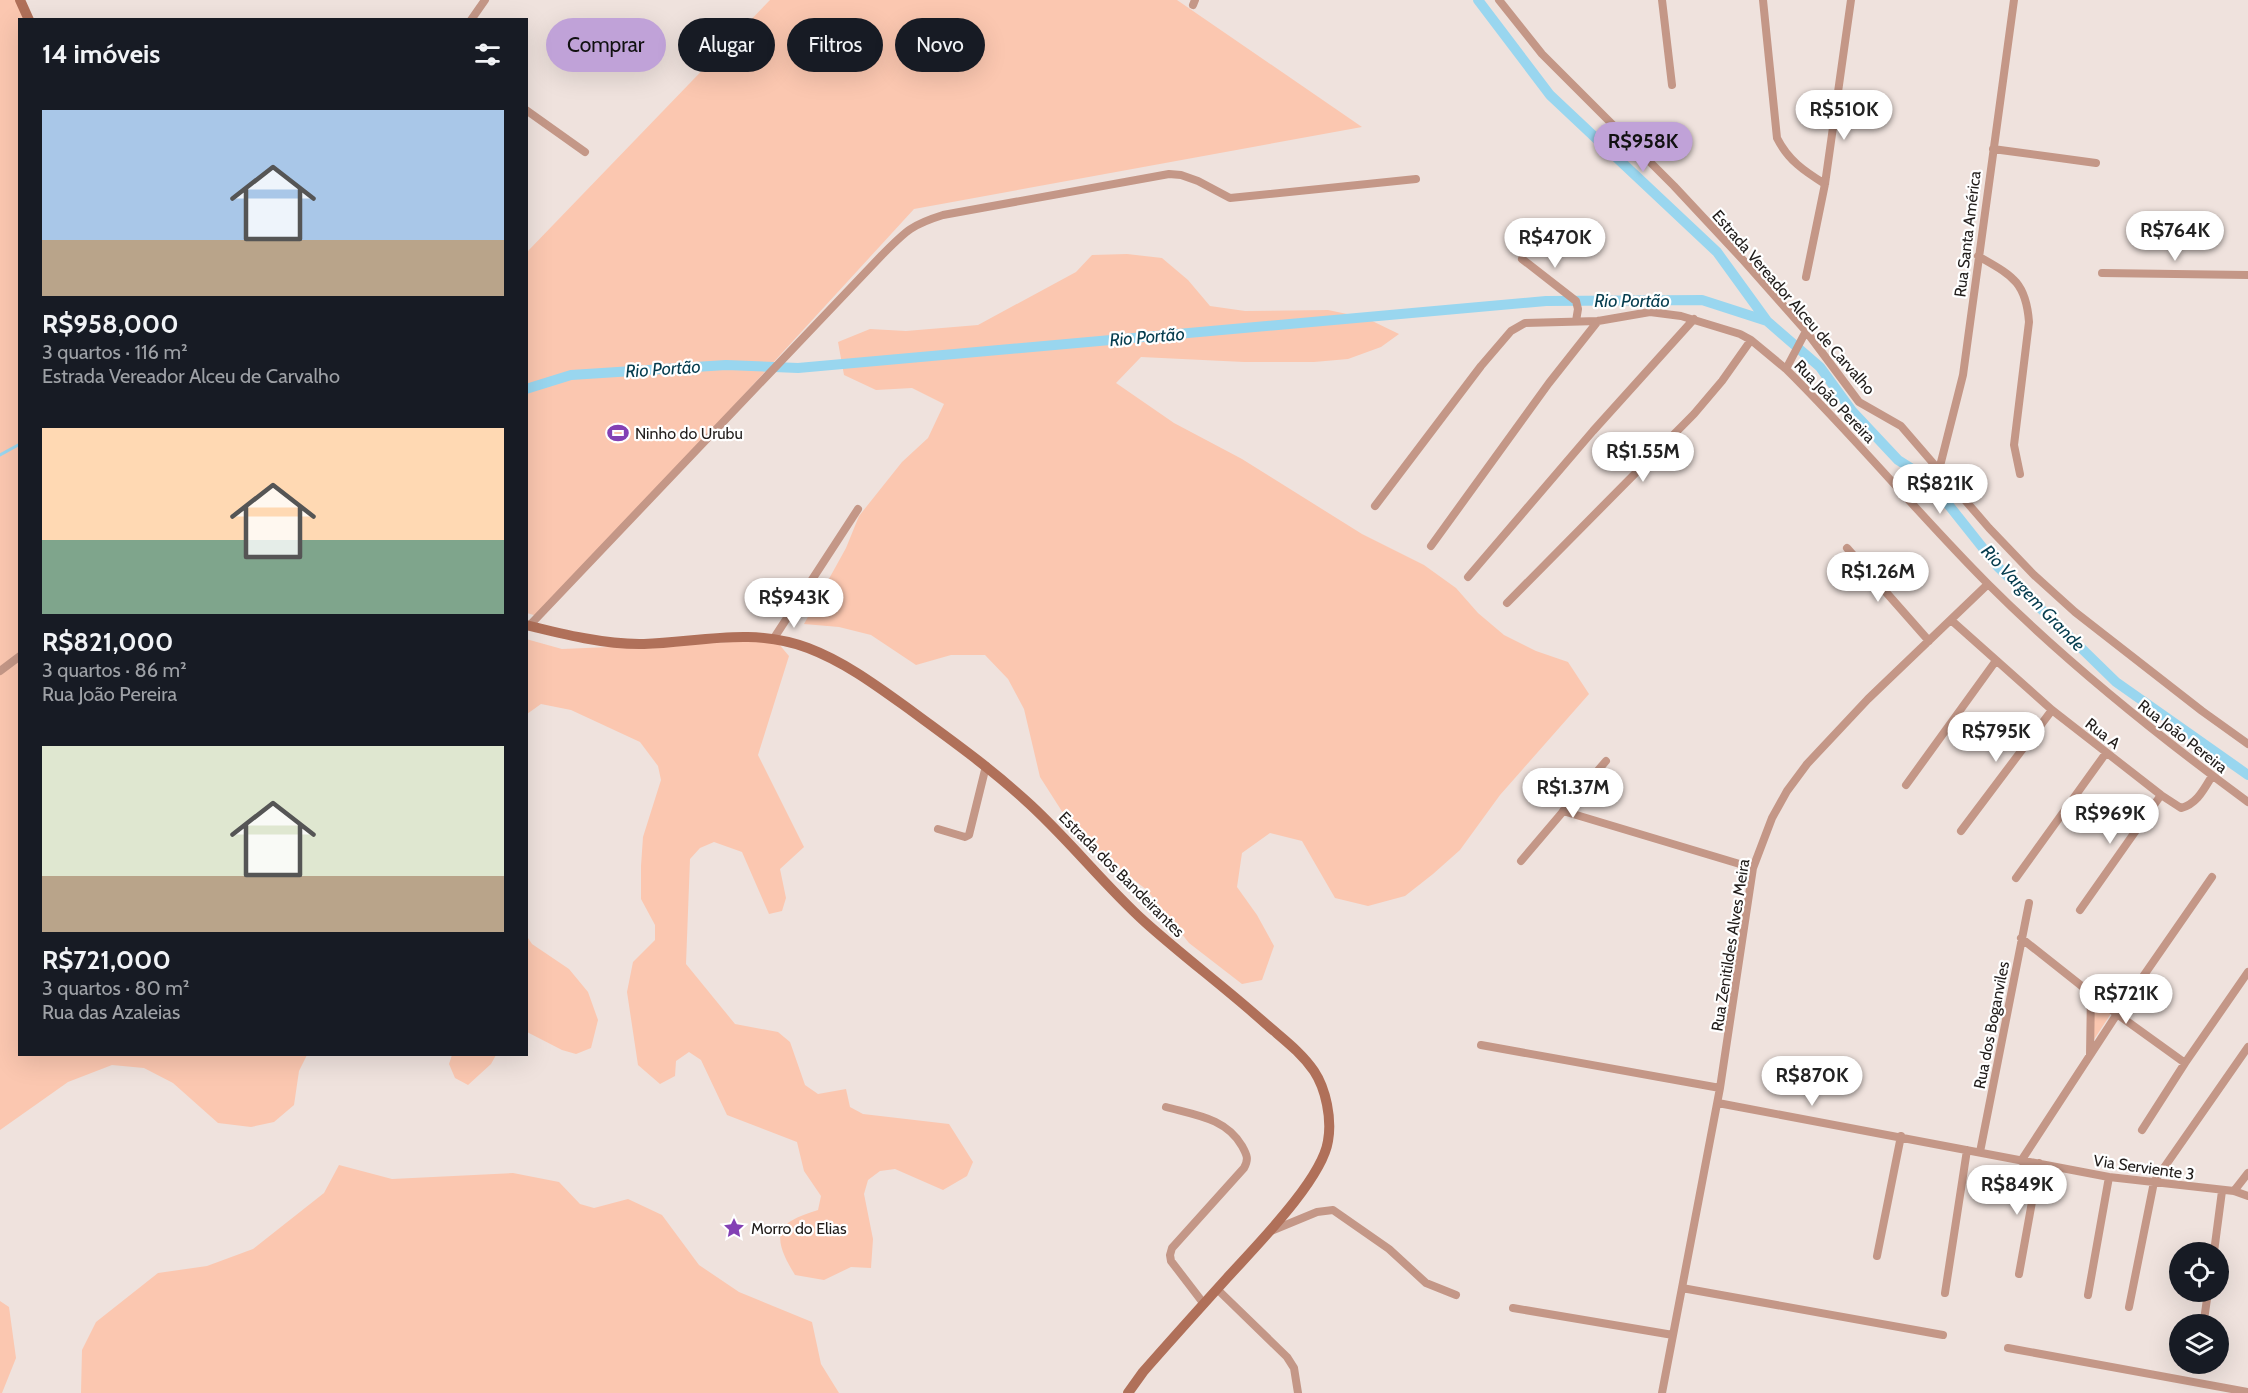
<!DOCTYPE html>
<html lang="pt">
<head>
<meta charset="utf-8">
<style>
	:root { --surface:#171b24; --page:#242831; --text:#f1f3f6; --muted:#9ea1a6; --accent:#c0a2d8 }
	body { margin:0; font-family:Cabin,sans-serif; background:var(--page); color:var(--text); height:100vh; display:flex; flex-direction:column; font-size:22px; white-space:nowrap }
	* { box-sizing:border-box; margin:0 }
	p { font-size:20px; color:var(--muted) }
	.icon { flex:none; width:33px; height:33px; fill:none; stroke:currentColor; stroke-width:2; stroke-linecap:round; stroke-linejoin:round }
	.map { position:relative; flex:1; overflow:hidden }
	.sheet { position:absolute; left:18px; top:18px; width:510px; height:1038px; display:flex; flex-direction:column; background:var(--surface); border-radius:0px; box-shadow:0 6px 24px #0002 }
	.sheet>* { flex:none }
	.guide { position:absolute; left:546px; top:18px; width:570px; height:54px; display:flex; gap:12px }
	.fabs { position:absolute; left:2169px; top:1242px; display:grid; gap:12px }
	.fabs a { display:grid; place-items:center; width:60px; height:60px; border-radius:50%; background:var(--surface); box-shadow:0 6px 24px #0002; font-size:30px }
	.price { position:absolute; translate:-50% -51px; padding:0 14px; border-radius:21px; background:#fff; color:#222; font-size:20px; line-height:39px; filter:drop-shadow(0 2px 3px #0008) }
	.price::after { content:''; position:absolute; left:50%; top:36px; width:18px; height:14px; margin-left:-9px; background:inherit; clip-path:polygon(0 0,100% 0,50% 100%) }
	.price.current { background:var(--accent); color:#111 }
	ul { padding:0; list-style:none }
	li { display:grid; align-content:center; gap:12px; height:318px; padding:0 24px }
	li span { display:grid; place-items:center; height:186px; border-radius:0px; color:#555 }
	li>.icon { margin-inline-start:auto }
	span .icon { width:108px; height:108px; fill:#fffc; stroke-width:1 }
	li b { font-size:26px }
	h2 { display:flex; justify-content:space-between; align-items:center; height:72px; padding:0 24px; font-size:26px }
	.pill { padding:0 21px; border-radius:27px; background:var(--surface); box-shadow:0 6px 24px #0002; font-size:21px; line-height:54px }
	.pill.current { background:var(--accent); color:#111 }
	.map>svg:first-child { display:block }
	.green { fill:#fbc7b0 }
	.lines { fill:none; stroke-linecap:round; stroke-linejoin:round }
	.stream { stroke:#99d6ef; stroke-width:3 }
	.canal { stroke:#99d6ef; stroke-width:10 }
	.minor { stroke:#c49787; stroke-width:8 }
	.secondary { stroke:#b07059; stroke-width:10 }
	.labels { text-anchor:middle; stroke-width:4.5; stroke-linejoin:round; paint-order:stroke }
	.street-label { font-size:16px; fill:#211d1b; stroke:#fff }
	.poi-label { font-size:16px; fill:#211d1b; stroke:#fff; text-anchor:start }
	.water-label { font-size:18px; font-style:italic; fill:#053c4e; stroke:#fff }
</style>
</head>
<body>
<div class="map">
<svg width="2248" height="1393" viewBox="0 0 2248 1393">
	<rect width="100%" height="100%" fill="#efe2dd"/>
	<path class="green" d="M0,0H17L26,19L20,20V1054L307,1055L299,1071L294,1105L274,1122L251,1127L218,1123L173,1083L144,1068L112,1065L68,1082L0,1130Z
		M770,0H1177L1362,127L914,209L540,617L527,613V252Z
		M1127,254L1162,258L1188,280L1210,306L1245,311L1328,310L1366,318L1399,334L1381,347L1348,359L1314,362H1244L1141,357L1116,383L1174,423L1242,459L1362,534L1424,565L1456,588L1478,613L1504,635L1536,651L1568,662L1589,694L1500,795L1460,850L1433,874L1405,896L1368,906L1335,898L1302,841L1270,833L1242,853L1237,887L1257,915L1274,946L1262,980L1242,984L1189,943L1147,890L1079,838L1040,777L1024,709L1008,679L985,655H951L916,665L871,635L839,627L804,624L846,548L859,516L902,462L928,438L944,404L912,388L876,390L844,375L838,342L870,329L906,331L978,325L1076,272L1092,255Z
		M526,639L562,649L755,641L778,643L789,656L758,755L804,847L780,869L786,898L782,911L769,914L742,852L714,842L700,848L690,859L686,964L735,1024L778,1032L790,1042L805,1085L818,1094L846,1089L850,1107L863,1114L949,1124L973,1162L967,1176L943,1190L895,1169L880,1171L868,1180L864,1194L873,1239L871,1268L851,1267L824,1280L795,1275C786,1260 769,1233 791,1221C799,1216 809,1213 818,1210L821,1196L804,1171L797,1142L727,1115L701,1060L689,1052L676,1061L675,1076L660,1084L638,1065L627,992L633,962L655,940V925L641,899V866L643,837L661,780L658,766L640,742L571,710L541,704L527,714Z
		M526,935L532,944L569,969L588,992L598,1020L591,1048L576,1054L562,1050L527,1032Z
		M2094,998L2112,1012L2093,1041Z
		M452,1055V1054L496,1055L491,1064L468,1085L455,1078L449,1064Z
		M339,1165L392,1179L513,1173L559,1182L580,1204L594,1208L628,1199L662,1215L699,1265L739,1292L812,1322L821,1364L839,1393H81L82,1350L96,1322L158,1273L207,1266L253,1249L324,1193Z
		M0,1301L9,1307L16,1358L2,1393H0Z"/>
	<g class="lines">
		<path class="stream" d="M0,455L20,444"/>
		<path class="canal" d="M1478,0L1550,95L1717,252L1767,321L1820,367L1852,411L1898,460L1928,479L1998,567L2116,682L2248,775
			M526,389L571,375L726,365L798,368L1546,301L1702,300L1767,321"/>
		<path class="minor" d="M1499,0L1542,54L1674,186L1744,261L1806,331L1859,402L1901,426L1989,528L2034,575L2075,612L2202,711L2248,744
			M1662,0L1672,85
			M1763,0L1777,138C1788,160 1804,171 1825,184
			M1193,5L1195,0
			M471,20L485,0
			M526,110L585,152
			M1993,149L2096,163
			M1978,256C2011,275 2026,281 2029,322L2014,445L2020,474
			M1522,259L1576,301L1578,309L1576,321
			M2102,273L2248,275
			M1806,277L1825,184L1851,0
			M1786,369L1806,331
			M1939,470L1963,375L2014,0
			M1375,506L1481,366L1511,331L1525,323L1598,321L1650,312L1681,316L1740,334L1751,340L1786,369C1856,438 1918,514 1988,584C2068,664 2157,735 2248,802
			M1431,546L1549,383L1598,321
			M1847,548L1929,641
			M1468,577L1593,431L1694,319
			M1507,603L1694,414L1722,381L1751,340
			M1951,620L2052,710L2161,795L2181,808C2197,804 2204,789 2212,776
			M529,626L882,255C906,231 911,225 943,215L1169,174L1181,175L1198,181L1230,198L1416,179
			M774,638L858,509
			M0,671L20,656
			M1906,785L1995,662
			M1563,811L1753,868
			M938,829L965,837L969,835L986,766
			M1961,831L2052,710
			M1521,861L1606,761
			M2016,878L2106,753
			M2080,910L2161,795
			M2021,938L2117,1014L2185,1063
			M1481,1045L1720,1088
			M2090,1055L2091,993
			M1718,1103L2109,1177L2234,1191L2248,1196
			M1166,1107C1195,1115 1226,1118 1242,1146C1247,1155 1249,1159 1244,1168L1172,1248L1170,1255L1171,1261L1204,1304
			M2142,1130L2185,1063L2248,972
			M1980,1152L2029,903
			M2021,1161L2117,1014L2212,877
			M2234,1191L2248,1173
			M1271,1231L1317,1212L1333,1210L1389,1249L1426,1283L1456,1295
			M2214,1252L2222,1191
			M1877,1256L1901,1136
			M2019,1274L2039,1163
			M1682,1288L1943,1335
			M1217,1289L1287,1357L1294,1368L1298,1393
			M1945,1293L1967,1150
			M2088,1295L2109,1177
			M2129,1307L2154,1182L2248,1047
			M1513,1308L1673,1335
			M2204,1320L2208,1292
			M2008,1348L2248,1392
			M1662,1393L1720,1088L1753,868L1772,818L1787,791L1807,764L1868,699L1988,584"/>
		<path class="secondary" d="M20,0L29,20
			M526,625C562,634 607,645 644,644C701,642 751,627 808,648C845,662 877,686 909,709C948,738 988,766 1024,799C1067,837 1102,883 1145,922C1184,957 1227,989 1266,1024C1283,1039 1301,1052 1314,1071C1326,1089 1332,1119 1328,1141C1322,1180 1255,1247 1227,1278C1199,1309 1171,1340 1143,1372L1128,1393"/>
	</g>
	<defs>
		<symbol id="stadium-bare" viewBox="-9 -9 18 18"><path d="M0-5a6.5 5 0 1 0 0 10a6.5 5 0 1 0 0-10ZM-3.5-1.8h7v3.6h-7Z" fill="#8340b4" stroke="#fff" stroke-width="2.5" paint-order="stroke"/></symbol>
		<symbol id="sight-bare" viewBox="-9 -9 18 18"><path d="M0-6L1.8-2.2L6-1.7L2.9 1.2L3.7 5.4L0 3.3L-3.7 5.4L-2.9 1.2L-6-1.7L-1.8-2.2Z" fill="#8340b4" stroke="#fff" stroke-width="2.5" paint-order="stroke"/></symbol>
	</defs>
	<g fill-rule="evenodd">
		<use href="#stadium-bare" x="603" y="418" width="30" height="30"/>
		<use href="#sight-bare" x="719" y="1213" width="30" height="30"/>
	</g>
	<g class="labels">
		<g class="street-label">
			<text transform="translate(1967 234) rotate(-83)" y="6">Rua Santa América</text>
			<text transform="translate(1794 302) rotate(49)" y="6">Estrada Vereador Alceu de Carvalho</text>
			<text transform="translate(1835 401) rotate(46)" y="6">Rua João Pereira</text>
			<text transform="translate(2103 733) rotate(38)" y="6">Rua A</text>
			<text transform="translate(2183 736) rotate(38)" y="6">Rua João Pereira</text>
			<text transform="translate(1122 874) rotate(45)" y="6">Estrada dos Bandeirantes</text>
			<text transform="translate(1730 945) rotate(-81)" y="6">Rua Zenitildes Alves Meira</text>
			<text transform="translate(1991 1025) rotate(-79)" y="6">Rua dos Boganviles</text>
			<text transform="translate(2144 1167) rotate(8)" y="6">Via Serviente 3</text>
		</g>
		<g class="poi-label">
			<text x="635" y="439">Ninho do Urubu</text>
			<text x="751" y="1234">Morro do Elias</text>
		</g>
		<g class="water-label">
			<text x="1632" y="307">Rio Portão</text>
			<text transform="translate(1147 337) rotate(-5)" y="6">Rio Portão</text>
			<text transform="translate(663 369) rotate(-4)" y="6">Rio Portão</text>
			<text transform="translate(2033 598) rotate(46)" y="6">Rio Vargem Grande</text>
		</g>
	</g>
</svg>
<div class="fabs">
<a><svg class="icon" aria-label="locate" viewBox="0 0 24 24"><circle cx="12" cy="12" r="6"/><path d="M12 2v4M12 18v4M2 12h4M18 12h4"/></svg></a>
<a><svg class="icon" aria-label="layers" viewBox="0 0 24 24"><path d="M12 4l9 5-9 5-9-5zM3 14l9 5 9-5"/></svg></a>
</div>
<b class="price" style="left:1844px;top:141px">R$510K</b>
<b class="price current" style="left:1643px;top:173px">R$958K</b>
<b class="price" style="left:2175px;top:262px">R$764K</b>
<b class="price" style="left:1555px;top:269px">R$470K</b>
<b class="price" style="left:1643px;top:483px">R$1.55M</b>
<b class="price" style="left:1940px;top:515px">R$821K</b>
<b class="price" style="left:1878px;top:603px">R$1.26M</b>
<b class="price" style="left:794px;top:629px">R$943K</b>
<b class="price" style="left:1996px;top:763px">R$795K</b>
<b class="price" style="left:1573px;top:819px">R$1.37M</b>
<b class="price" style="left:2110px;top:845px">R$969K</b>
<b class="price" style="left:2126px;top:1025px">R$721K</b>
<b class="price" style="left:1812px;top:1107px">R$870K</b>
<b class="price" style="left:2017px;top:1216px">R$849K</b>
<div class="guide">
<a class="pill current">Comprar</a>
<a class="pill">Alugar</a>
<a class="pill">Filtros</a>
<a class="pill">Novo</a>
</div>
<section class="sheet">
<h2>14 imóveis<svg class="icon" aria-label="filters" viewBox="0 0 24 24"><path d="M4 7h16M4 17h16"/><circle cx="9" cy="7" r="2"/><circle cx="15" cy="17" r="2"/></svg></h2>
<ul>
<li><span style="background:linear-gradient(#a9c7e8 70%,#b9a48a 0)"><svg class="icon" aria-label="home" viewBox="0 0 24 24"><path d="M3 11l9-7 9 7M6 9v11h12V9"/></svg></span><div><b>R$958,000</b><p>3 quartos · 116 m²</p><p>Estrada Vereador Alceu de Carvalho</p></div></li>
<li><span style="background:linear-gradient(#ffd9b3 60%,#7fa58c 0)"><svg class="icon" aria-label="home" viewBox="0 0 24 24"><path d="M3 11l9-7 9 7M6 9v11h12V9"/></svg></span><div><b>R$821,000</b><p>3 quartos · 86 m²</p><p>Rua João Pereira</p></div></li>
<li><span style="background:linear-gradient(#dfe7d0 70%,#b9a48a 0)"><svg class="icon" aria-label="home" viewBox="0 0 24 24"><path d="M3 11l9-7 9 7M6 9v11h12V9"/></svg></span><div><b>R$721,000</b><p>3 quartos · 80 m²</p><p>Rua das Azaleias</p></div></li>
</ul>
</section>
</div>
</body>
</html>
